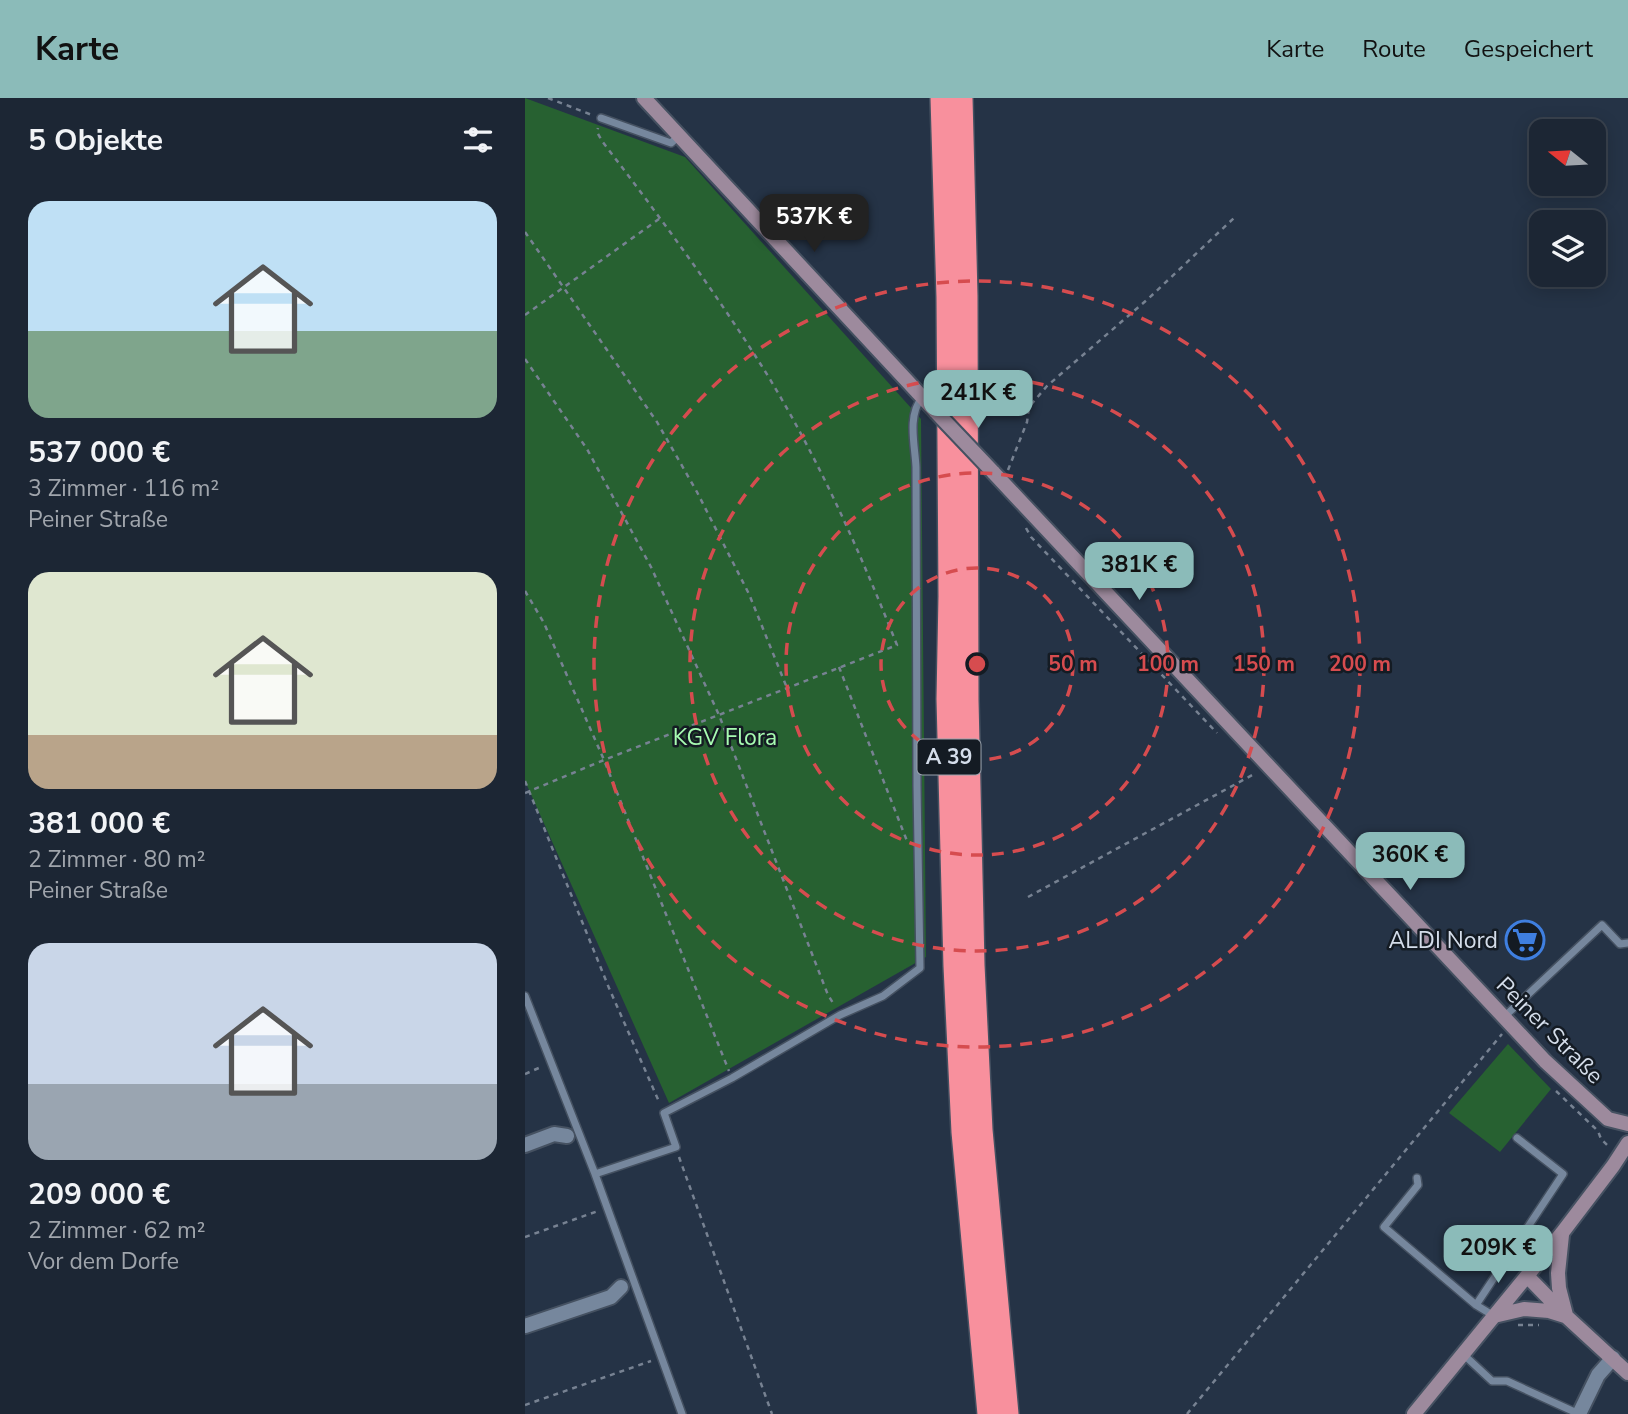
<!DOCTYPE html>
<html lang="de">
<head>
<meta charset="utf-8">
<style>
	:root { --surface:#1c2634; --page:#252e3c; --text:#f1f3f6; --muted:#a0a5ac; --line:#3a434f; --accent:#8bbbb9 }
	body { margin:0; font-family:"Nunito Sans",sans-serif; background:var(--page); color:var(--text); height:100vh; display:flex; flex-direction:column; font-size:26px; white-space:nowrap }
	* { box-sizing:border-box; margin:0 }
	p { font-size:23px; color:var(--muted) }
	.icon { flex:none; width:38px; height:38px; fill:none; stroke:currentColor; stroke-width:2; stroke-linecap:round; stroke-linejoin:round }
	.map { position:relative; flex:1; overflow:hidden }
	.side { display:flex; flex-direction:column; background:var(--surface); width:525px }
	.side>* { flex:none }
	.needle { width:46px; rotate:288deg }
	.fabs { position:absolute; left:1004px; top:21px; display:grid; gap:14px }
	.fabs a { display:grid; place-items:center; width:77px; height:77px; border-radius:14px; background:var(--surface); box-shadow:0 4px 18px #0003,0 0 0 2px var(--line); font-size:35px }
	.price { position:absolute; translate:-50% -60px; padding:0 16px; border-radius:14px; background:var(--accent); color:#111; font-size:23px; line-height:46px; filter:drop-shadow(0 2px 4px #0008) }
	.price::after { content:''; position:absolute; left:50%; top:42px; width:21px; height:16px; margin-left:-10px; background:inherit; clip-path:polygon(0 0,100% 0,50% 100%) }
	.price.active { background:#222; color:#fff }
	ul { padding:0; list-style:none }
	li { display:grid; align-content:center; gap:14px; height:371px; padding:0 28px }
	li span { display:grid; place-items:center; height:217px; border-radius:21px; color:#555 }
	li>.icon { margin-inline-start:auto }
	span .icon { width:126px; height:126px; fill:#fffc; stroke-width:1 }
	li b { font-size:30px }
	h2 { display:flex; justify-content:space-between; align-items:center; height:84px; padding:0 28px; font-size:30px }
	header { display:flex; align-items:center; gap:42px; box-sizing:border-box; height:98px; padding:0 35px; background:var(--accent); color:#111 }
	header strong { font-size:33px }
	nav { display:flex; gap:38px; margin-inline-start:auto; font-size:24px }
	main { display:flex; flex:1; min-height:0 }
	.map>svg:first-child { display:block }
	.green { fill:#276131 }
	.lines { fill:none; stroke-linecap:round; stroke-linejoin:round }
	.lane-casing { stroke:#455161; stroke-width:10 }
	.street-casing { stroke:#455161; stroke-width:18 }
	.secondary-casing { stroke:#455161; stroke-width:18 }
	.highway-casing { stroke:#455161; stroke-width:24 }
	.path { stroke:#778292; stroke-width:2.5; stroke-dasharray:5 5; stroke-linecap:butt }
	.lane { stroke:#76879d; stroke-width:7 }
	.street { stroke:#76879d; stroke-width:14 }
	.secondary { stroke:#9d8a9d; stroke-width:14 }
	.highway { stroke:#f8909d; stroke-width:21 }
	.secondary-bridge-casing { stroke:#455161; stroke-width:18; stroke-linecap:butt }
	.secondary-bridge { stroke:#9d8a9d; stroke-width:14 }
	.ring { fill:none; stroke:#d64c4f; stroke-width:3.5; stroke-dasharray:12 9 }
	.labels { text-anchor:middle; stroke-width:5; stroke-linejoin:round; paint-order:stroke }
	.shield { fill:#141b23; stroke:#9aa3ae; stroke-width:2 }
	.shield-label { font-size:21px; font-weight:bold; fill:#d4ddea }
	.park-label { font-size:23px; fill:#a7fcb1; stroke:#141b23 }
	.poi-label { font-size:23px; fill:#d4ddea; stroke:#141b23; text-anchor:end }
	.street-label { font-size:23px; fill:#d4ddea; stroke:#141b23 }
	.centre { fill:#d64c4f; stroke:#141b23; stroke-width:3.5 }
	.ring-label { font-size:21px; text-anchor:middle; font-weight:bold; fill:#d64c4f; stroke:#141b23; stroke-width:5; stroke-linejoin:round; paint-order:stroke }
</style>
</head>
<body>
<header>
<strong>Karte</strong>
<nav><a>Karte</a><a>Route</a><a>Gespeichert</a></nav>
</header>
<main>
<section class="side">
<h2>5 Objekte<svg class="icon" aria-label="filters" viewBox="0 0 24 24"><path d="M4 7h16M4 17h16"/><circle cx="9" cy="7" r="2"/><circle cx="15" cy="17" r="2"/></svg></h2>
<ul>
<li><span style="background:linear-gradient(#bfe0f5 60%,#7fa58c 0)"><svg class="icon" aria-label="home" viewBox="0 0 24 24"><path d="M3 11l9-7 9 7M6 9v11h12V9"/></svg></span><div><b>537 000 €</b><p>3 Zimmer · 116 m²</p><p>Peiner Straße</p></div></li>
<li><span style="background:linear-gradient(#dfe7d0 75%,#b9a48a 0)"><svg class="icon" aria-label="home" viewBox="0 0 24 24"><path d="M3 11l9-7 9 7M6 9v11h12V9"/></svg></span><div><b>381 000 €</b><p>2 Zimmer · 80 m²</p><p>Peiner Straße</p></div></li>
<li><span style="background:linear-gradient(#c9d6e8 65%,#9aa5b1 0)"><svg class="icon" aria-label="home" viewBox="0 0 24 24"><path d="M3 11l9-7 9 7M6 9v11h12V9"/></svg></span><div><b>209 000 €</b><p>2 Zimmer · 62 m²</p><p>Vor dem Dorfe</p></div></li>
</ul>
</section>
<div class="map">
<svg width="1103" height="1316" viewBox="0 0 1103 1316">
	<rect width="100%" height="100%" fill="#253346"/>
	<path class="green" d="M0,0L160,59L396,321L401,859L144,1005L0,683Z
		M983,946L1026,991L975,1054L924,1015Z"/>
	<g class="lines">
		<defs>
			<path id="lane" d="M76,20L146,45L154,38
				M0,898L70,1076L157,1316
				M979,919L1077,827L1095,846L1103,845
				M70,1076L151,1049L139,1015L207,980L315,917L358,898L395,870L392,688L391,369C390,348 382,317 397,300
				M892,1080L893,1087L859,1129L951,1207L969,1218
				M951,1207L1038,1076L992,1040
				M938,1256L967,1283H982L1054,1316"/>
			<path id="street" d="M0,1047L29,1036L42,1038
				M0,1228L86,1199L96,1189
				M1054,1316L1073,1277L1088,1260"/>
			<path id="secondary" d="M119,0L411,314
				M468,374L1020,963L1083,1021L1103,1026
				M1037,1137L1033,1175L1034,1190L1041,1217
				M1002,1178L1042,1219L1103,1275
				M969,1218L999,1211L1024,1213L1040,1218
				M889,1316L1037,1135L1088,1068L1103,1045"/>
			<path id="highway" d="M416,0L422,199L424,498L422,601L429,868L437,1034L463,1316
				M437,0L442,198L443,602L449,867L457,1032L483,1316"/>
		</defs>
		<use href="#lane" class="lane-casing"/>
		<use href="#street" class="street-casing"/>
		<use href="#secondary" class="secondary-casing"/>
		<use href="#highway" class="highway-casing"/>
		<path class="path" d="M23,0L67,17
			M0,134L132,324L172,394L224,496L262,590
			M0,217L134,121
			M0,261L62,351L126,469L194,617L303,897L310,908
			M483,372L502,324L504,309L522,288L624,200L710,119
			M501,430L506,439L692,635
			M0,493L19,525L79,662L204,973
			M314,569L382,743L384,745
			M0,683L84,890L135,1006
			M0,695L79,662L372,547C335,454 295,364 243,278C192,196 135,119 77,43L72,34L73,30
			M503,799L731,675
			M0,976L16,969
			M1031,993L1073,1033L1076,1041L1084,1049
			M154,1059L247,1316
			M0,1139L73,1113
			M993,1227H1014
			M0,1307L126,1263
			M662,1316L977,936"/>
		<use href="#lane" class="lane"/>
		<use href="#street" class="street"/>
		<use href="#secondary" class="secondary"/>
		<use href="#highway" class="highway"/>
		<defs>
			<path id="secondary-bridge" d="M411,314L468,374"/>
		</defs>
		<use href="#secondary-bridge" class="secondary-bridge-casing"/>
		<use href="#secondary-bridge" class="secondary-bridge"/>
	</g>
	<g class="ring">
		<circle cx="452" cy="566" r="96"/>
		<circle cx="452" cy="566" r="191"/>
		<circle cx="452" cy="566" r="287"/>
		<circle cx="452" cy="566" r="383"/>
	</g>
	<defs>
		<symbol id="supermarket-ring" viewBox="-11 -11 22 22"><circle r="9.5" fill="#141b23" stroke="#3f7fe0" stroke-width="1.5"/><path d="M-6-5.5h2.5l.6 2H6L4.5 2H-2.5L-4.4-4H-6ZM-1.5 3.2a1.3 1.3 0 1 0 .1 0ZM3 3.2a1.3 1.3 0 1 0 .1 0Z" fill="#3f7fe0"/></symbol>
	</defs>
	<g fill-rule="evenodd">
		<use href="#supermarket-ring" x="978" y="820" width="44" height="44"/>
	</g>
	<g class="labels">
		<rect class="shield" x="392.5" y="641.5" width="63" height="35" rx="5"/>
		<g class="shield-label">
			<text x="424" y="666">A 39</text>
		</g>
		<g class="park-label">
			<text x="200" y="647">KGV Flora</text>
		</g>
		<g class="poi-label">
			<text x="973" y="850">ALDI Nord</text>
		</g>
		<g class="street-label">
			<text transform="translate(1025 932) rotate(45)" y="8">Peiner Straße</text>
		</g>
	</g>
	<circle cx="452" cy="566" r="10" class="centre"/>
	<g class="ring-label">
		<text x="548" y="573">50 m</text>
		<text x="643" y="573">100 m</text>
		<text x="739" y="573">150 m</text>
		<text x="835" y="573">200 m</text>
	</g>
</svg>
<div class="fabs">
<a><svg class="needle" viewBox="-14 -14 28 28"><path d="M0-13l5 13h-10z" fill="#e53935"/><path d="M0 13l5-13h-10z" fill="#a0a5ac"/></svg></a>
<a><svg class="icon" aria-label="layers" viewBox="0 0 24 24"><path d="M12 4l9 5-9 5-9-5zM3 14l9 5 9-5"/></svg></a>
</div>
<b class="price active" style="left:289px;top:156px">537K €</b>
<b class="price" style="left:453px;top:332px">241K €</b>
<b class="price" style="left:614px;top:504px">381K €</b>
<b class="price" style="left:885px;top:794px">360K €</b>
<b class="price" style="left:973px;top:1187px">209K €</b>
</div>
</main>
</body>
</html>
